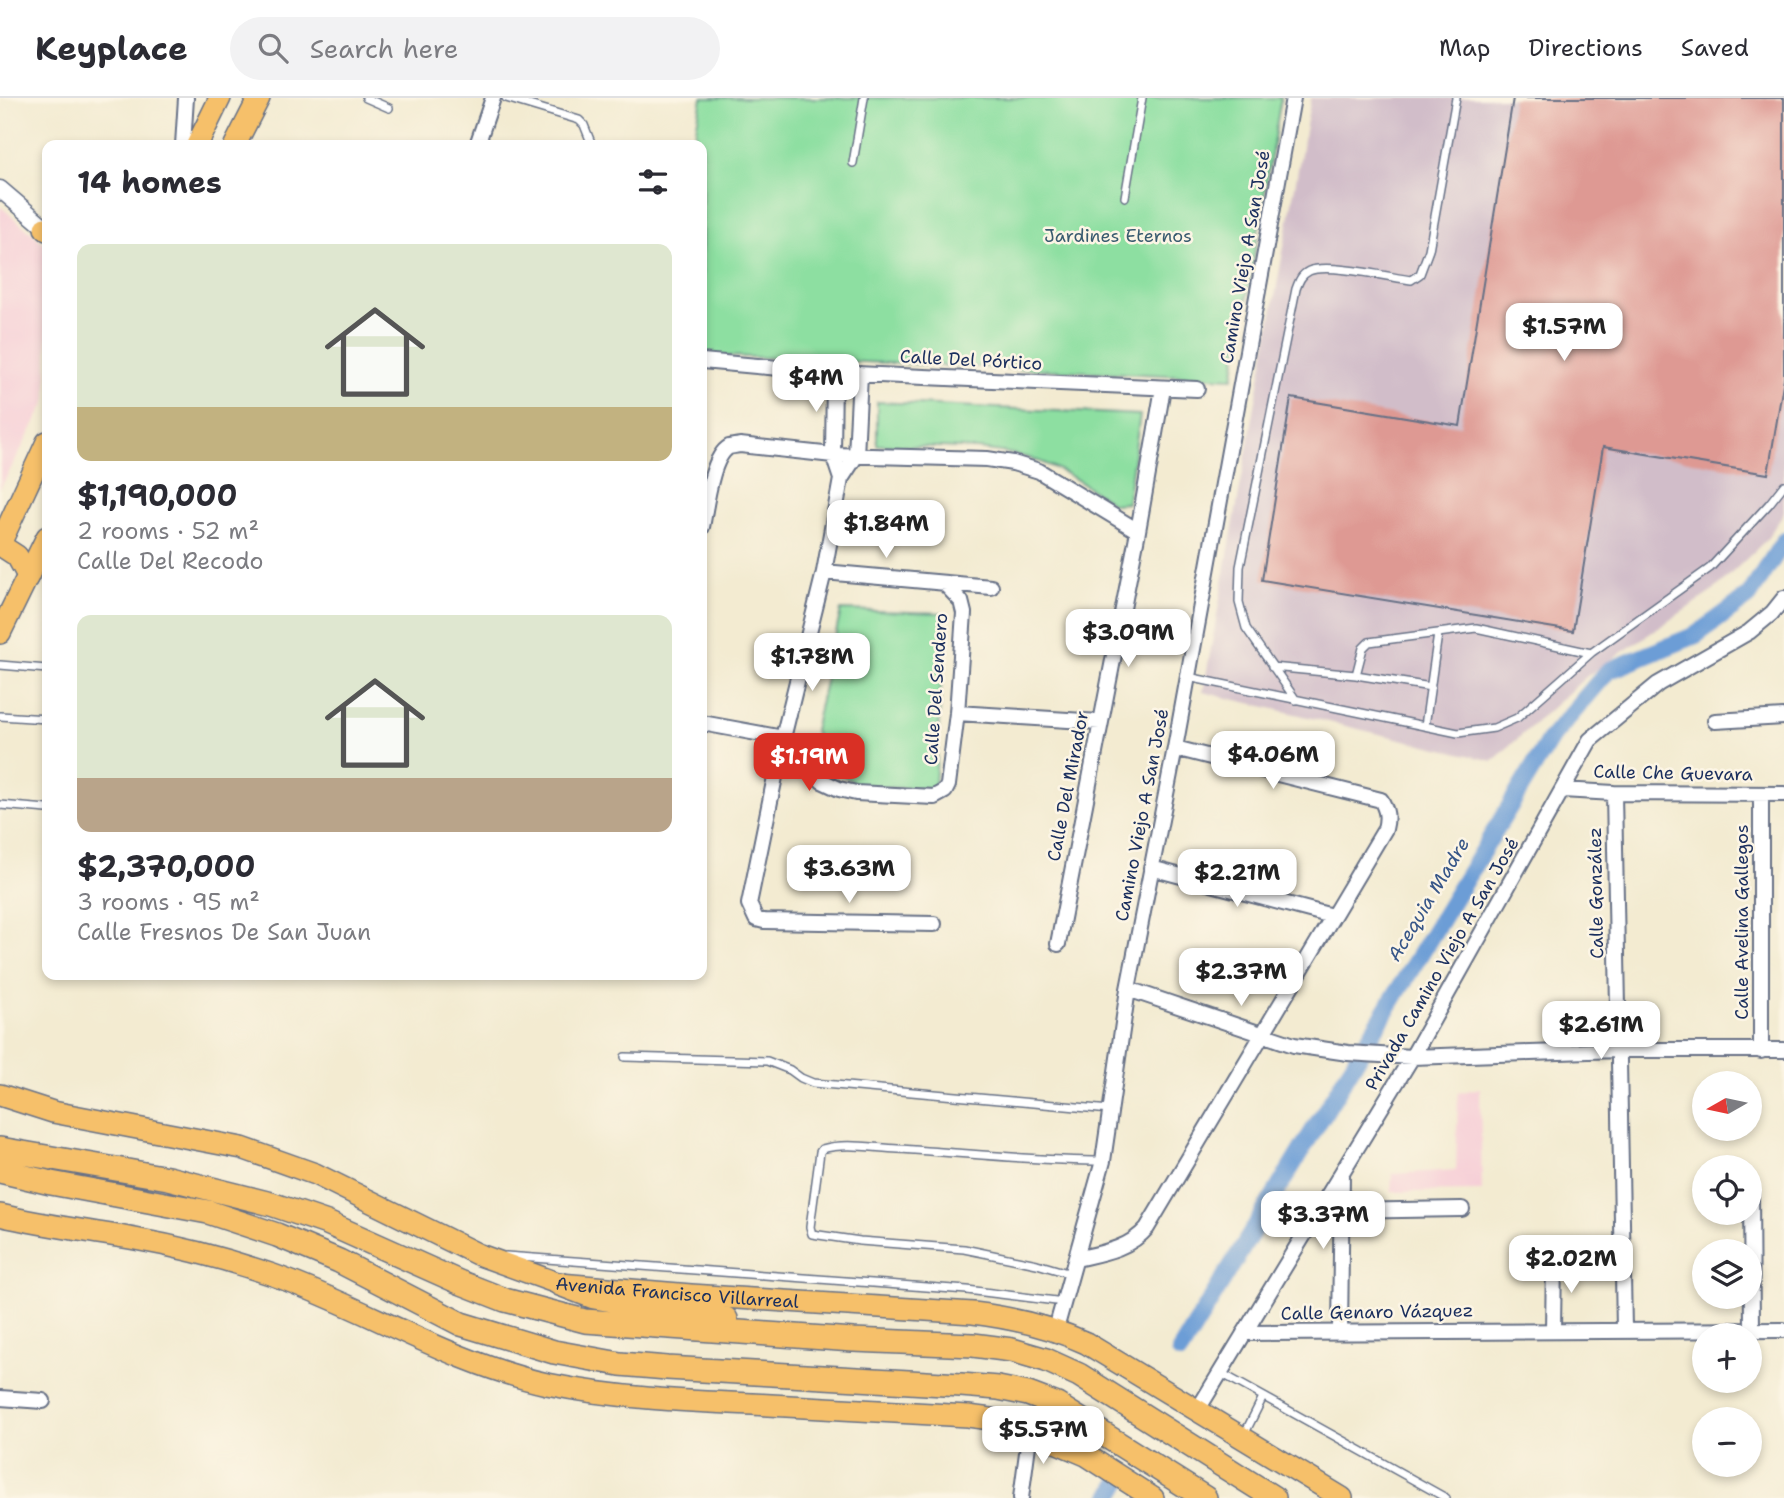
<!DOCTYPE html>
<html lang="en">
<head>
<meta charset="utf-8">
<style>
	:root { --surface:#fff; --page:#f2f2f3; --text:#2b2b33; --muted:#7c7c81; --line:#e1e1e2; --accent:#d93025 }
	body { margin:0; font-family:"Shantell Sans",sans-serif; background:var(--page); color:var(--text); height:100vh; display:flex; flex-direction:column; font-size:26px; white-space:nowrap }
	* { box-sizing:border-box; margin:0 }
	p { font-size:23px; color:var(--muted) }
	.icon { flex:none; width:38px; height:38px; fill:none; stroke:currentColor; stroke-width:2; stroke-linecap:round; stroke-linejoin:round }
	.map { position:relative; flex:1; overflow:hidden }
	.details { position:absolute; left:42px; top:42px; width:665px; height:840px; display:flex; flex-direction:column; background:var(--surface); border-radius:14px; box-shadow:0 4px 10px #0003 }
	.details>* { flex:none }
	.needle { width:46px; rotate:261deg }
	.tools { position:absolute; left:1692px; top:973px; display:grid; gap:14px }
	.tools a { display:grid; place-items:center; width:70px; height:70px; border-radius:50%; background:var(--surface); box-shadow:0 4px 10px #0003; font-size:35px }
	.price { position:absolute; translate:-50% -60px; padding:0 16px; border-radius:14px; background:#fff; color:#222; font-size:23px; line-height:46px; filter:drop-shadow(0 2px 4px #0008) }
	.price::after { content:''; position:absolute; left:50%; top:42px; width:21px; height:16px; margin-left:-10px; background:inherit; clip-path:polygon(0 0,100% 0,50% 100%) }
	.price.selected { background:var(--accent); color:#fff }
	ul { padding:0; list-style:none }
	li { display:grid; align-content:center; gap:14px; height:371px; padding:0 35px }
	li span { display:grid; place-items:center; height:217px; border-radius:14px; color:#555 }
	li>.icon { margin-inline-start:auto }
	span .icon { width:126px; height:126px; fill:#fffc; stroke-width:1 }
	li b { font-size:30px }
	h2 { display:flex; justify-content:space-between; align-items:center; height:84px; padding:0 35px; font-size:30px }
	header { display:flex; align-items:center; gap:42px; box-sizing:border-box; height:98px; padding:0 35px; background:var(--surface); border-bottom:2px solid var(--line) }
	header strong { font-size:33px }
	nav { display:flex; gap:38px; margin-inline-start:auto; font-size:24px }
	.search { width:490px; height:63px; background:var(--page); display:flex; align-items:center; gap:18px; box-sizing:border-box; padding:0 24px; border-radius:38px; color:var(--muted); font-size:26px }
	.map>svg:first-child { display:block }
	.built { fill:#f6cfd7 }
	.industrial { fill:#d1bdc9 }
	.green { fill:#8ddfa1; stroke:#548780; stroke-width:2 }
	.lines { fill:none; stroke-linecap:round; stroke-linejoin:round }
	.canal { stroke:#6c9dd6; stroke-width:18 }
	.building { fill:#de9993 }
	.service-casing { stroke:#677186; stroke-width:10 }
	.minor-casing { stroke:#677186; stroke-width:18 }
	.tertiary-casing { stroke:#677186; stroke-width:19 }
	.primary-casing { stroke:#677186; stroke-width:24 }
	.trunk-casing { stroke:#677186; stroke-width:26 }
	.service { stroke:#fff; stroke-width:7 }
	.minor { stroke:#fff; stroke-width:14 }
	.tertiary { stroke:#fff; stroke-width:16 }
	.primary { stroke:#f6c06b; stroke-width:21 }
	.trunk { stroke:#f6c06b; stroke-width:23 }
	.labels { text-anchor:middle; stroke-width:5; stroke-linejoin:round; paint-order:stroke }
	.park-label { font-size:18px; fill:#385b6f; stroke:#fcf5e5 }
	.street-label { font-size:18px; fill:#1b2f5e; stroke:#fcf5e5 }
	.water-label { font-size:19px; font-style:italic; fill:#375688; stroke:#fcf5e5 }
</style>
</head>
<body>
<header>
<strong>Keyplace</strong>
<div class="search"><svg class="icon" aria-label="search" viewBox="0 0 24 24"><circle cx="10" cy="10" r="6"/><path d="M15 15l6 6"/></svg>Search here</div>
<nav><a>Map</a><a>Directions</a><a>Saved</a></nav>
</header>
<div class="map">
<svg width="1784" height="1400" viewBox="0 0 1784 1400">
	<rect width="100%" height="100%" fill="#fcf5e5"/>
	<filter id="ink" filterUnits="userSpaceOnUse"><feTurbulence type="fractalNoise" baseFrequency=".0143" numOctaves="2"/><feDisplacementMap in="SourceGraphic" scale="14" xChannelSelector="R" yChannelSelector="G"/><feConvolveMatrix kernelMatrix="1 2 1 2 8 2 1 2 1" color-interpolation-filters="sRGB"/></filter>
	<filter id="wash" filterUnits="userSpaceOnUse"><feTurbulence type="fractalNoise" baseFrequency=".00686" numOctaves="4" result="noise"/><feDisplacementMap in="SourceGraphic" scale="28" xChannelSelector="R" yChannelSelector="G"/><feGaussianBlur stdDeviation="1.57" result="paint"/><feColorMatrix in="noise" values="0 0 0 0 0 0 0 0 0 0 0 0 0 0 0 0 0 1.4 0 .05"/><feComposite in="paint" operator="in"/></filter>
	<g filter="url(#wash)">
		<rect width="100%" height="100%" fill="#f3ebd1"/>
		<path class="built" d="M0,108L47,148V302L0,391Z
			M1480,990L1482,1093L1391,1094L1392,1076L1456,1072L1458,995Z"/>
		<path class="industrial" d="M1311,0H1784V414L1767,441L1713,493L1587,578L1493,663L1203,594Z"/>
		<path class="green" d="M702,0H1281L1233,280L702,257V47H693Z
			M877,304L1140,317L1127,405L1113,406C1090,390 1065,372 1038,363C990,346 928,350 877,347Z
			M841,512L945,515L935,691L862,689L832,671L814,633Z"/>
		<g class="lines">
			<path class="canal" d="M1180,1253L1551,640L1608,573L1696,537L1749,498L1784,443
				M1110,1400L1120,1383"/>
		</g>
		<g id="blocks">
			<path class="building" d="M1513,0H1784V280L1768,376L1603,349L1573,533L1262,482L1291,300L1460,328Z"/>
		</g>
	</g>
	<g filter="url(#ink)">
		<use href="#blocks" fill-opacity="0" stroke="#677186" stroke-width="2"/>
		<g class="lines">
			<defs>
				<path id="service" d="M366,0L389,10
					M506,0L579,22L584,27L592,47
					M853,65L864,0
					M1125,99L1142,0
					M0,567L47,571
					M1272,569L1356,577
					M1188,579L1458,635L1494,630L1517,620L1591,555L1710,470L1769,406L1784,387
					M1431,589L1356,577L1363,550L1369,544L1476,530L1591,555
					M1296,602L1246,530L1239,504L1240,469L1296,191C1299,183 1301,177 1309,173C1327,165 1389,179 1411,182L1420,176L1429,152L1456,0
					M0,618L47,621
					M1425,628L1438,536
					M0,707L47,711
					M625,959L767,963L790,972L801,980L813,985L1110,1012
					M506,1158L967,1192L1064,1204
					M1071,1176L1037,1166L964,1151L860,1143L812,1136L810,1129L820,1054L822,1051C845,1044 874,1050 898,1051C966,1055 1034,1063 1103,1063
					M1221,1275L1446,1400
					M1244,1337L1263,1299"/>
				<path id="minor" d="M183,47L186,0
					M477,47L493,0
					M702,263L834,275L1197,291
					M834,275L833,357L841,381
					M860,276L856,358L841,381L824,474L783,640L749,806L756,821L764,823L934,826
					M702,429C706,410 711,359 729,349C732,348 736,348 740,347L833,357L987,361L1013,365L1039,373L1138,433
					M824,474L991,489
					M957,615L1100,624
					M1715,623L1784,619
					M702,625L783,640L822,683L839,691L856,695L934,699L945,693L948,687L957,615L964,515L961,503L945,486
					M1562,692L1614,695L1784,696
					M1614,695L1624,1231
					M1151,770L1332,818
					M1058,846L1138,433L1163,290
					M1128,891L1294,947L1348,955L1412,959L1618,952H1784
					M1761,953V696
					M1751,1094L1752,1231
					M1341,1113L1462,1111
					M1076,1161C1102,1155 1129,1151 1147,1130L1385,731C1388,719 1387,713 1381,702L1175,650
					M1056,1231L1103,1063L1128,891L1175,650L1293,0
					M1553,1232L1554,1161
					M1340,1233L1342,1075
					M1244,1235L1784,1232
					M0,1300L43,1303
					M1197,1313L1412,959L1590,642L1658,586L1749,534L1772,515L1784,500
					M1021,1400L1030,1332"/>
				<path id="tertiary" d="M0,91L47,131"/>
				<g id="primary">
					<path d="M197,47L220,0"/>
					<path d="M235,47L259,0"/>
					<path d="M45,130L47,132"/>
					<path d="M0,446L47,344"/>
					<path d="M0,447L17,458L28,478"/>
					<path d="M0,535L47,439"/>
					<path id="s1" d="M0,997L53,1014L242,1050L315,1076L477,1156L560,1186L691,1197L973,1215C1013,1220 1049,1228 1086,1245L1342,1400"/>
					<path d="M0,1117C45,1128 90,1133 135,1141C181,1149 229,1162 273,1177C366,1210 451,1265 547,1286C615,1300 683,1303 752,1306C824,1310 896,1314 968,1318L1006,1323L1086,1357L1153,1400"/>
				</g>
				<path id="trunk" d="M0,1051L168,1080L271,1106L327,1125L459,1184L505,1202L585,1223L853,1242L973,1247L1012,1252L1046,1262L1079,1277L1274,1400
					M0,1073L51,1085L208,1114L277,1137L339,1163L461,1226L554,1254L620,1266L667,1270L961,1287L998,1290L1028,1296L1057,1307L1205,1400
					M560,1186L594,1199L726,1221"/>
			</defs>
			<use href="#service" class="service-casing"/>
			<use href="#minor" class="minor-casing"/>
			<use href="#tertiary" class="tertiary-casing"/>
			<use href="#primary" class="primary-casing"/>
			<use href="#trunk" class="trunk-casing"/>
			<use href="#service" class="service"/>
			<use href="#minor" class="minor"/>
			<use href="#tertiary" class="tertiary"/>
			<use href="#primary" class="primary"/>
			<use href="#trunk" class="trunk"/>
		</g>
	</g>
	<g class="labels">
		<g class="park-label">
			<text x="1118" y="144">Jardines Eternos</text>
		</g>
		<g class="street-label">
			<text transform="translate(1245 159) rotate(-80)" y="6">Camino Viejo A San José</text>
			<text transform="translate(971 262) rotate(3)" y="6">Calle Del Pórtico</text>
			<text transform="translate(936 591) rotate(-86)" y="6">Calle Del Sendero</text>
			<text transform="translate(1673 675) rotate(1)" y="6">Calle Che Guevara</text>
			<text transform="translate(1068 688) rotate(-79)" y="6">Calle Del Mirador</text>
			<text transform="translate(1142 717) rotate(-79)" y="6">Camino Viejo A San José</text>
			<text transform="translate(1596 795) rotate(-91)" y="6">Calle González</text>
			<text transform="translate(1742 824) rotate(-90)" y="6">Calle Avelina Gallegos</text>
			<text transform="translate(1442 866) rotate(-60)" y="6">Privada Camino Viejo A San José</text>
			<text dy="6" stroke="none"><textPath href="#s1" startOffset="712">Avenida Francisco Villarreal</textPath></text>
			<text transform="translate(1377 1214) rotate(-1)" y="6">Calle Genaro Vázquez</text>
		</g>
		<g class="water-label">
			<text transform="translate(1428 801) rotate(-59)" y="7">Acequia Madre</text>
		</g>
	</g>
</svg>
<div class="tools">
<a><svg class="needle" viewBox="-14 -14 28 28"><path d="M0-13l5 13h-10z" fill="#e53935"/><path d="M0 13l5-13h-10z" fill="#7c7c81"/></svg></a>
<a><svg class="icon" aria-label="locate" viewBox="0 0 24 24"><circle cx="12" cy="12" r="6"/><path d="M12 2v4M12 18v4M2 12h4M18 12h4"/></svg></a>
<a><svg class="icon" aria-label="layers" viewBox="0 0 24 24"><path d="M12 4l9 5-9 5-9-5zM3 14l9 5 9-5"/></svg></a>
<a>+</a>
<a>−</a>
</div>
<b class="price" style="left:1564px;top:265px">$1.57M</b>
<b class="price" style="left:816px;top:316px">$4M</b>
<b class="price" style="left:886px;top:462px">$1.84M</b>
<b class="price" style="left:1128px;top:571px">$3.09M</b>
<b class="price" style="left:812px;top:595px">$1.78M</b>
<b class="price" style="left:1273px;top:693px">$4.06M</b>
<b class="price selected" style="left:809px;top:695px">$1.19M</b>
<b class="price" style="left:849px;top:807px">$3.63M</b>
<b class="price" style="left:1237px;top:811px">$2.21M</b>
<b class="price" style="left:1241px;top:910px">$2.37M</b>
<b class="price" style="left:1601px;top:963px">$2.61M</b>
<b class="price" style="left:1323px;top:1153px">$3.37M</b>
<b class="price" style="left:1571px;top:1197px">$2.02M</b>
<b class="price" style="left:1043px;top:1368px">$5.57M</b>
<section class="details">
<h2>14 homes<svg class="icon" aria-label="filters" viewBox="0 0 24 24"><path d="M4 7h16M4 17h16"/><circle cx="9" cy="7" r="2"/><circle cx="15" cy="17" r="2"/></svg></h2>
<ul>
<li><span style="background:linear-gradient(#dfe7d0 75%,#c2b280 0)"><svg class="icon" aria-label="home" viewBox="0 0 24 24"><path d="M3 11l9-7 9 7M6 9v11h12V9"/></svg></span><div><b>$1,190,000</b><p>2 rooms · 52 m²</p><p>Calle Del Recodo</p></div></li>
<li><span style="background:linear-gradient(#dfe7d0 75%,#b9a48a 0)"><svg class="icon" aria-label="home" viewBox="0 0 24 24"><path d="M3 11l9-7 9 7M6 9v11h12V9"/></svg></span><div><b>$2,370,000</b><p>3 rooms · 95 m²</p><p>Calle Fresnos De San Juan</p></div></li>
</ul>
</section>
</div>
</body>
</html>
